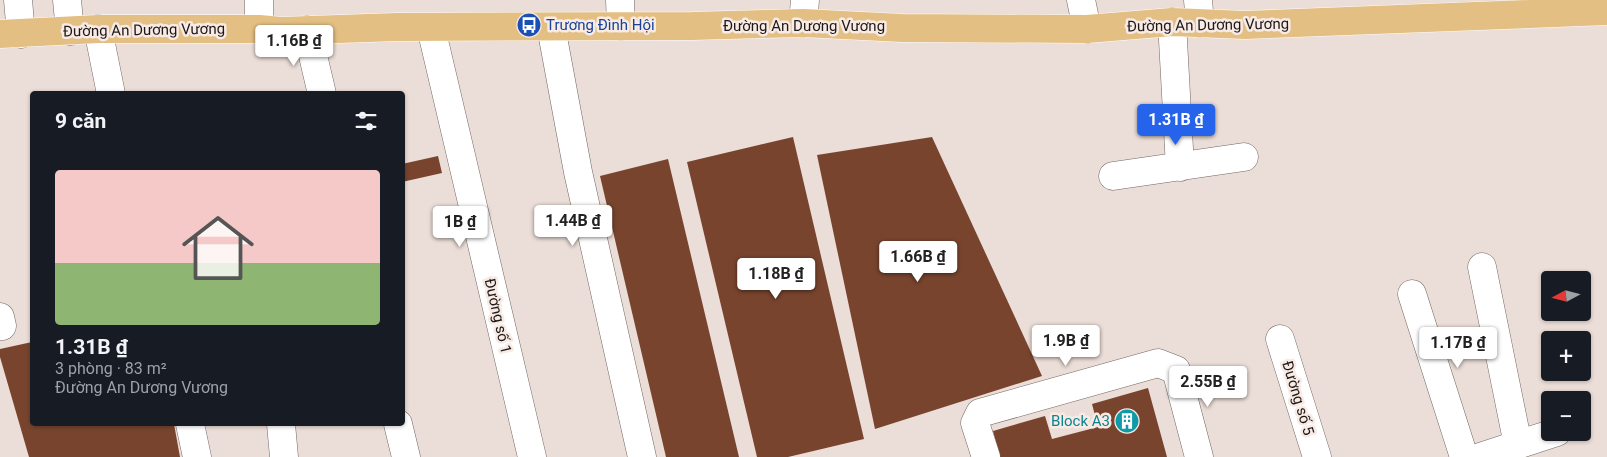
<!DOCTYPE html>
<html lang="vi">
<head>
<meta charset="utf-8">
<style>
	:root { --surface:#171b24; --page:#242831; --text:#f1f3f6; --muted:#9ea1a6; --line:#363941; --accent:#2563eb }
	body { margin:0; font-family:Roboto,sans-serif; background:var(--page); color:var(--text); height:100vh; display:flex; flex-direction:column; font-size:19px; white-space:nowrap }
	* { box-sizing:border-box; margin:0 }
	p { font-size:16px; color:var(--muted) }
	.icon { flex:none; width:28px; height:28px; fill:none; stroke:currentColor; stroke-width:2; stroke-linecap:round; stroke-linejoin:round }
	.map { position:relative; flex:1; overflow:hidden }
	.sheet { position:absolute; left:30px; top:91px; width:375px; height:335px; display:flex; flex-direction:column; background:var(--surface); border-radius:5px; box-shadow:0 1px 4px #0004 }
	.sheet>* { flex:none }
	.needle { width:32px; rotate:263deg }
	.tools { position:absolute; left:1541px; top:271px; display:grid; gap:10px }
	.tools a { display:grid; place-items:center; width:50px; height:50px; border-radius:5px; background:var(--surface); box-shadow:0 1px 4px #0004; font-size:25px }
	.price { position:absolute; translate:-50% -42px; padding:0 11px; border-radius:5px; background:#fff; color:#222; font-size:16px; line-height:32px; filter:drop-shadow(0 1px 2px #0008) }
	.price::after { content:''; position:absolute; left:50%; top:30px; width:15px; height:11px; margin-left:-8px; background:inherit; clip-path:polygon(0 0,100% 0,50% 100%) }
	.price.on { background:var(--accent); color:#fff }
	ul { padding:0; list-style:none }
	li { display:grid; align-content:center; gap:10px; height:265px; padding:0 25px }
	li+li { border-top:1px solid var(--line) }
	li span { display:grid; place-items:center; height:155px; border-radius:5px; color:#555 }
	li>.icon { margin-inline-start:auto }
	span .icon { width:90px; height:90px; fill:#fffc; stroke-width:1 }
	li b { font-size:21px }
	h2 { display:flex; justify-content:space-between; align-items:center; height:60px; padding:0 25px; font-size:21px }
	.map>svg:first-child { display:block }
	.building { fill:#78442e }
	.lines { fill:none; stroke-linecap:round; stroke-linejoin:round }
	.minor-casing { stroke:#746762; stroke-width:29 }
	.major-casing { stroke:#fff; stroke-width:29 }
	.minor { stroke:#fff; stroke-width:28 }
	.major { stroke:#e3bf83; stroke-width:28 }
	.labels { text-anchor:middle; stroke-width:5; stroke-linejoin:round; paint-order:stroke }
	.transit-label { font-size:15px; fill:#164399; stroke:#f8eae4; text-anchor:start }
	.street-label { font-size:15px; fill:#1e1917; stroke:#f8eae4 }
	.culture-label { font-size:15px; fill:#0d838f; stroke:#f8eae4; text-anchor:end }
</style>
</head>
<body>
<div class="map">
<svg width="1607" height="457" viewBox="0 0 1607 457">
	<rect width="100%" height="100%" fill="#ebddd7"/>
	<path class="building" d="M793,137L864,439L788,457H757L687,162Z
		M932,137L1042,376L875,429L817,155Z
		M438,156L442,173L402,182V164Z
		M668,159L739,457H666L600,176Z
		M32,342V424H174L180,457H29L0,357V349Z
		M1148,388L1167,457H1000L993,431L1045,416L1052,439L1098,427L1092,404Z"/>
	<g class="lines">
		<defs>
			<path id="minor" d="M18,0L21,34
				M67,0L70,31
				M259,0V29
				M620,0L621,26
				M1081,0L1087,29
				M1198,0L1200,23
				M1172,22L1180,167
				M803,23L805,0
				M551,27L578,172L642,457
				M431,28L532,457
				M98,29L111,94
				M307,30L322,94
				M1113,176L1244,157
				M1482,267L1518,445
				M1412,294L1464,457
				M0,317L2,326
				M1280,339L1317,457
				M190,424L197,457
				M281,424L284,457
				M398,424L406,457
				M986,457L975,423L980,413L1158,363L1176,370L1199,457
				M1480,457L1557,432"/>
			<path id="major" d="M0,34L98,29H259L281,31L397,27L692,26L803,23L902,28L1087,29L1172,22L1245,25L1607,11"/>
		</defs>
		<use href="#minor" class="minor-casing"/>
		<use href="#major" class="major-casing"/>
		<use href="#minor" class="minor"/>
		<use href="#major" class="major"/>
	</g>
	<defs>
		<symbol id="bus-disc" viewBox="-11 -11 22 22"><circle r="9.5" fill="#1a4fb4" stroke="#f8eae4"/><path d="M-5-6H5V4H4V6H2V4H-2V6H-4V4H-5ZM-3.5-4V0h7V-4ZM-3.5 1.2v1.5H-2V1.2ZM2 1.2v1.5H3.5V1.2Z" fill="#fff"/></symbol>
		<symbol id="building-disc" viewBox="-11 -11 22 22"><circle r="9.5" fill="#0f9aa8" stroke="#f8eae4"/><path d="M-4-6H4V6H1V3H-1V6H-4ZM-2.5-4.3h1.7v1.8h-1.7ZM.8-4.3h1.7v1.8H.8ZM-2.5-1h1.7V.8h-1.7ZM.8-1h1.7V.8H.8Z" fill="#fff"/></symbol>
	</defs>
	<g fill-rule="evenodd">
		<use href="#bus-disc" x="515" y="11" width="28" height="28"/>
		<use href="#building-disc" x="1113" y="407" width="28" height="28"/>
	</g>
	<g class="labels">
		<g class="transit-label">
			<text x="546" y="30">Trương Đình Hội</text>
		</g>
		<g class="street-label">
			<text transform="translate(1208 25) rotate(-1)" y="5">Đường An Dương Vương</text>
			<text x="804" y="31">Đường An Dương Vương</text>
			<text transform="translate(144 30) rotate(-1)" y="5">Đường An Dương Vương</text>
			<text transform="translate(498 316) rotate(77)" y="5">Đường số 1</text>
			<text transform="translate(1298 398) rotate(73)" y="5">Đường số 5</text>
		</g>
		<g class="culture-label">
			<text x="1110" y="426">Block A3</text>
		</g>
	</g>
</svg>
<div class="tools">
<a><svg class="needle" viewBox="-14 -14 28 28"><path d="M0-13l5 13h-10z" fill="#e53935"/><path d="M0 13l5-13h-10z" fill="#9ea1a6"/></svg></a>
<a>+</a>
<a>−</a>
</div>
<b class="price" style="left:294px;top:67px">1.16B ₫</b>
<b class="price on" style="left:1176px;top:146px">1.31B ₫</b>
<b class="price" style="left:573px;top:247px">1.44B ₫</b>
<b class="price" style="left:460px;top:248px">1B ₫</b>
<b class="price" style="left:918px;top:283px">1.66B ₫</b>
<b class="price" style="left:776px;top:300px">1.18B ₫</b>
<b class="price" style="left:1066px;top:367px">1.9B ₫</b>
<b class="price" style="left:1458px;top:369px">1.17B ₫</b>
<b class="price" style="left:1208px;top:408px">2.55B ₫</b>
<section class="sheet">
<h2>9 căn<svg class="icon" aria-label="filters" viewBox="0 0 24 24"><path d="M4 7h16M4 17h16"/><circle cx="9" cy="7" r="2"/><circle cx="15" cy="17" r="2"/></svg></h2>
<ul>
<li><span style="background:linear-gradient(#f6c9c9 60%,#8fb573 0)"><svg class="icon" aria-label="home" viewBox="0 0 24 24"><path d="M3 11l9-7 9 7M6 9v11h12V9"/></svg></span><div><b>1.31B ₫</b><p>3 phòng · 83 m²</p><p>Đường An Dương Vương</p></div></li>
</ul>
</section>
</div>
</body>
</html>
